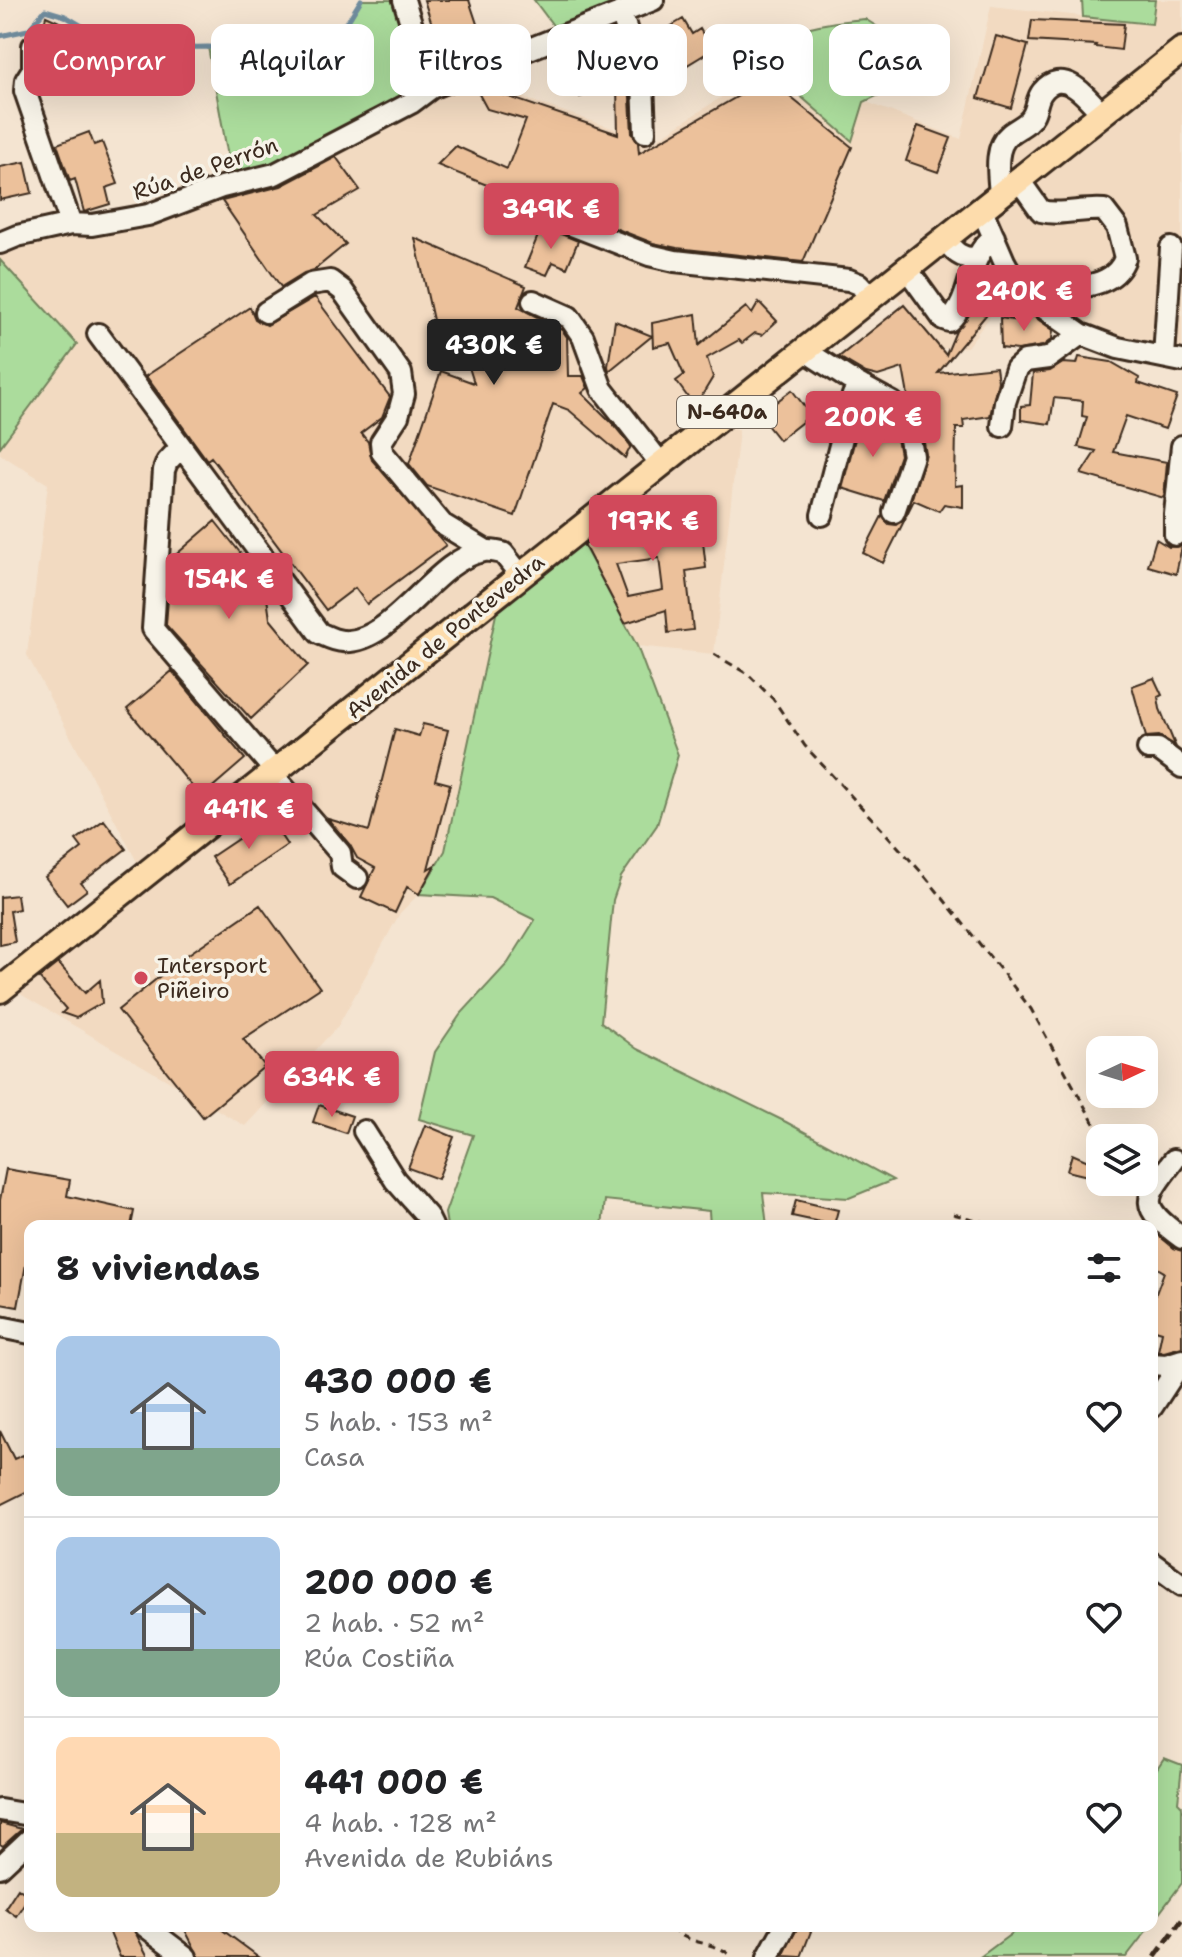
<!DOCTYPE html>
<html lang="es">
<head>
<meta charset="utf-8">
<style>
	:root { --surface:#fff; --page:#f2f2f2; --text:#202124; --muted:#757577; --line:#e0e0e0; --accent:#d1495b }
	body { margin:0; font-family:"Shantell Sans",sans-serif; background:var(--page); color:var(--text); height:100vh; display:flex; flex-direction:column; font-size:30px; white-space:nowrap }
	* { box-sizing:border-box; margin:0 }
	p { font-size:26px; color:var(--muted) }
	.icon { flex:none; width:44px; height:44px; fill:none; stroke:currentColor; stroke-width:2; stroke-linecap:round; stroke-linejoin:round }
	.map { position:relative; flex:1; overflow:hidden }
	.sheet { position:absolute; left:24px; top:1220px; width:1134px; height:712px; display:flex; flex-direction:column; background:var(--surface); border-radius:16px; box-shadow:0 8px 32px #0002 }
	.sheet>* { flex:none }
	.hud { position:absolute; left:24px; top:24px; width:1134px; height:72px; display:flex; gap:16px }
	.needle { width:52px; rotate:86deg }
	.buttons { position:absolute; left:1086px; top:1036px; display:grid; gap:16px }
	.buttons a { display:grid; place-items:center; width:72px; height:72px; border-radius:16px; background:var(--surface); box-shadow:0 8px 32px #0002; font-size:40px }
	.price { position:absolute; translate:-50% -68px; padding:0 18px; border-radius:8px; background:var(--accent); color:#fff; font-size:26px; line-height:52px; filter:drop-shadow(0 2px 4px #0008) }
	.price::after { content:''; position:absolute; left:50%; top:48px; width:24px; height:18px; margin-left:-12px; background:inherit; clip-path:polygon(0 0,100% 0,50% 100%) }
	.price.current { background:#222; color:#fff }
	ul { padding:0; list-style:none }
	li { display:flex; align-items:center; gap:24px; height:200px; padding:0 32px }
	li+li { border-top:2px solid var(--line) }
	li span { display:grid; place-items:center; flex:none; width:224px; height:160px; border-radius:16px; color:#555 }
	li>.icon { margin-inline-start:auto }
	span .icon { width:96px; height:96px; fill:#fffc; stroke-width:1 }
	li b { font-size:34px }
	h2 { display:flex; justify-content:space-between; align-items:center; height:96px; padding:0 32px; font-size:34px }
	.tag { padding:0 28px; border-radius:16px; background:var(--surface); box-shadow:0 8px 32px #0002; font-size:28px; line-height:72px }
	.tag.current { background:var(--accent); color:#fff }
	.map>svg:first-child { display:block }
	.built { fill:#f2dac1 }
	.green { fill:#abdc9c; stroke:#73835d; stroke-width:2 }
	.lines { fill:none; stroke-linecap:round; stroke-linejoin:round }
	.stream { stroke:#6f8c9d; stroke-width:5 }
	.building { fill:#ecc19b; stroke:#3b2a1e; stroke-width:2; fill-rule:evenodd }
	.minor-casing { stroke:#3b2a1e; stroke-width:26 }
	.major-casing { stroke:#3b2a1e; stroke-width:30 }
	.path { stroke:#3b2a1e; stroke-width:3; stroke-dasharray:8 6; stroke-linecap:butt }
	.minor { stroke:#f7f3e8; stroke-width:20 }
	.major { stroke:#fddcac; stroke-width:24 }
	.rail { stroke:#3b2a1e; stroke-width:5; stroke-dasharray:12 6; stroke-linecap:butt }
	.poi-dot { fill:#d1495b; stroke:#f7f3e8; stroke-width:3 }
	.labels { text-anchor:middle; stroke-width:7; stroke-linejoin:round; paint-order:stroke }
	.shield { fill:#f7f3e8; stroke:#73665b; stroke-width:2 }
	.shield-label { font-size:20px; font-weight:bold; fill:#3b2a1e }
	.street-label { font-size:22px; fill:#3b2a1e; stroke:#f7f3e8 }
	.poi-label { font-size:22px; fill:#3b2a1e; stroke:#f7f3e8; text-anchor:start }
</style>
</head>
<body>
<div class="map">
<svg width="1182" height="1957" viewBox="0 0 1182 1957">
	<rect width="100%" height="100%" fill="#f4e4d1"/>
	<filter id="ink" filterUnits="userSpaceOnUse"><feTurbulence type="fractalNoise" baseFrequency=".0125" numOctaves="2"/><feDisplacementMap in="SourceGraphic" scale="16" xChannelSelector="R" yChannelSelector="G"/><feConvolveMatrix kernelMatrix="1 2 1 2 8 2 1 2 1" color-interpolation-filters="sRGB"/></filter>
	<g filter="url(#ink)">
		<path class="built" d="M1155,0H1182V361L1118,348L1005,297L967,347L941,349L887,285L719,419L739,430L714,654L637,646L576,532L501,591L445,851L419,894L400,913L338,1026L245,1126L5,985L144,875L27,655L48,484L0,454V447L77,344L0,260V243L148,215L459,76L653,142L767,67L851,140L864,101L961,139L991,6L1152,24Z"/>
		<path class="green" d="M361,0H397L431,88L233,184L208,47C254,49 313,60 348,22C353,16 357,7 361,0Z
			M534,0H653L561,36Z
			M1082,0H1155L1152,24L1083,17Z
			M865,19L892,36L896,64L891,89L864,102L852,141L767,67L755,48C790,29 825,22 865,19Z
			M0,260L77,344L0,447Z
			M576,531L637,646L678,755L657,825L621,877L613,900L601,1022L637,1049L786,1122L893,1180L849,1198L763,1193L767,1226H710L709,1211L605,1200L602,1226H447L445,1213L473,1135L419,1119L435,1052L460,1015L508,963L535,920L490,898L419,894L445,851L501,591Z
			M1164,1758L1182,1765L1178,1802L1182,1806V1883L1152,1923V1776Z
			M1022,1926H1150L1126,1957H980Z"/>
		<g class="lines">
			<path class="stream" d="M0,36L28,30L45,10L65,16L121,49L208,47L269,50L306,47L328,37L348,21L361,0"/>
		</g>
		<path class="building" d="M424,0H469L478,27L462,33L468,53L444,61Z
			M46,16L86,34L74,62L77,78L49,81L48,73H45L46,46L41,36Z
			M683,19L692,34L700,29L712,50L669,76L648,40Z
			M1032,20L1124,24L1121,50L1095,47L1096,45L1029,41Z
			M996,36L1028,45L1011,108L978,98Z
			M608,55L617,85L580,97L571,67Z
			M768,79L852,147L803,262L677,248L653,243L556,205L542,207L437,165L456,146L507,169L526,120L487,109L474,85L618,134L617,85L629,80L632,133L638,143L639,153Z
			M918,126L951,138L938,172L906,161Z
			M89,132L94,145L102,142L118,184L106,188L110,204L84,212L75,179L70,181L57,144Z
			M336,157L360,190L317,215L346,244L314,270L304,273L281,287L222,201L281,186Z
			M25,162L32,193L0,200V167Z
			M542,226L578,241L567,268L553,262L547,275L525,267Z
			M415,238L526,286L518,307L562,330L567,337L568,376H583L588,388L582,393L613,424L631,446L625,458L569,410L553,404L515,516L427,486L409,464L441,371L474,383L457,329L434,325Z
			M315,297L390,397L382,417L361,433L368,442L372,460L446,545L367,604L355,588L326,610L211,457L207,460L146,376L250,307L255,319L267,325Z
			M759,302L777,321L762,335L755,333L742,343L739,340L707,358L713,377L695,407L676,381L684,375L670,343L653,347L652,323L696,314L699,345L746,307L752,314Z
			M904,305L946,355L956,331L973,308L986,315L938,373L996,367L998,381L990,416L963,420L964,428H956L955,486L963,485V507L944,504L939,511L914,500L906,516L926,454L919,415L909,401L903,368L878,376L866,373L839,357Z
			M1022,308L1053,330L1052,339L1043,346L1018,350L1001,348L1000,318L1020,321Z
			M615,321L652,336L609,371L608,366Z
			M1079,357L1111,362L1139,378L1138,383L1177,396L1165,429L1126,416L1113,452L1167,462L1164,498L1081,474L1096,451L1078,447L1087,417L1082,416L1083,401L1054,398L1050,424L1021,420V406L1030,405L1033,373L1050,371L1063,363L1077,364Z
			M792,390L811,415L779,440L759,415Z
			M866,411L895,427L900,455L884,501L842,488L855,439Z
			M707,501L710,532L702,533L706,568L686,571L693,630L668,633L666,610L625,623L584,545L606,527L654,522L653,508ZM659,558L663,590L628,597L616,564Z
			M882,516L889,524L896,525L906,517L883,563L863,553Z
			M215,521L265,584L270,619L308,665L251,719L166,625L171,559Z
			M1156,539L1169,547L1182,546L1176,574L1148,566Z
			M172,671L245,759L201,797L127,709Z
			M1154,678L1162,695L1158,697L1160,709L1175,745L1159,736L1146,737L1132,686Z
			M423,724L448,730L435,780L450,784L428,869L435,865L419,894L407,887L395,913L361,897L375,868L357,858L350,845L328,819L369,831L395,729L419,736Z
			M269,818L287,845L230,884L211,857Z
			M104,820L126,849L81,883L87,890L67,905L45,877L82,848L76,840Z
			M17,895L19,909L10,911L15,942L0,945V897Z
			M260,905L320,988L243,1039L265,1066L203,1117L118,1010L180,960Z
			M58,963L85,993L100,980L102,1003L76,1018L62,1013L66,1009L39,978Z
			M319,1105L352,1116L346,1133L313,1122Z
			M425,1125L454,1137L438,1179L408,1168Z
			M1072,1154L1088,1161L1100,1154V1179L1067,1171Z
			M6,1169L70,1180L67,1196L134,1211L131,1226H30V1243L18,1307L0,1304V1200Z
			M796,1200L838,1210L834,1225L792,1216Z
			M1152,1230L1174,1248L1182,1251V1347L1164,1352L1158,1351L1162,1332L1152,1329V1304L1164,1272L1152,1265Z
			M0,1431L14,1459L23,1455L30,1469V1490L0,1505Z
			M0,1823L22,1829L3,1846L0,1844Z
			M18,1888L29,1896L16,1916L5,1908Z
			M107,1926H132L148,1957H120Z
			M183,1926H217L259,1957H199Z
			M798,1926H813L801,1957L783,1956Z"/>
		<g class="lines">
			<defs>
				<path id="minor" d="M404,0L431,88
					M621,12L643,83L645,132
					M33,46V69L26,80L25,91L71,224
					M1019,180L1041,211C1061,216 1083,208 1104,210L1117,227L1125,258C1116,284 1089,285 1065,291
					M1000,195C999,177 993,148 1009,135C1017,128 1028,125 1033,115C1037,108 1037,98 1042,92C1063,65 1088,98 1102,114
					M982,210L1004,261L1021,292L1081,334L1118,348L1182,361
					M551,217L649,255L675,261L849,280L859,284L871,297
					M944,239C954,251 960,259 976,258
					M0,243L17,236L71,224L92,225L148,215L222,187L275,174L411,103L431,88L653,0
					M907,269L943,319L949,321C974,298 966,257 994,237
					M533,301L569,317L583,337L602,389L661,464
					M266,312L311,284L330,281L342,290L401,373L404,394L398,416L381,442L382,452L442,524L485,550
					M98,334L319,633C326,636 335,641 343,641C392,645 435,558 484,551C489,550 497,552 503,553L521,576
					M804,350L849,379L893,403L906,417L913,456L894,512
					M1164,357L1171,248
					M1002,426L1005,402L1016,369L1025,361L1048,358L1081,334
					M181,447L167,462L164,470L153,629L275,771
					M822,515L853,395L862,386
					M1175,535V514L1182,446
					M1148,749H1158L1182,767
					M272,774L340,853L342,867L357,878
					M364,1131L395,1180L427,1216L432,1226
					M1174,1160C1142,1201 1139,1206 1182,1238
					M0,1327L30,1333
					M1152,1364L1166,1365L1182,1360
					M1152,1407L1182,1361
					M1152,1563L1182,1585
					M0,1810L30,1815
					M0,1867L30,1839
					M145,1926L186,1957
					M768,1957L785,1926"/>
				<path id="major" d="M0,990L1182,50"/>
			</defs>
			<use href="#minor" class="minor-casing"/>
			<use href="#major" class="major-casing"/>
			<path class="path" d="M714,654L749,675L773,699L805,746L924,875L995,963L1031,1009L1102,1138
				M953,1214L999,1226
				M672,1926C684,1946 717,1940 732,1957"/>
			<use href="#minor" class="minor"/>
			<use href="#major" class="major"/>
			<path class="rail" d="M1155,1957L1182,1920"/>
		</g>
	</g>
	<circle class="poi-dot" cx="141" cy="978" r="8"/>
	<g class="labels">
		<rect class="shield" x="677" y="396" width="100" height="32" rx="6"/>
		<g class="shield-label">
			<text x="727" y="419">N-640a</text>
		</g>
		<g class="street-label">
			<text transform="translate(205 168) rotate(-19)" y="8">Rúa de Perrón</text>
			<text transform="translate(445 636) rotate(-39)" y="8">Avenida de Pontevedra</text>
		</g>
		<g class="poi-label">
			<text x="157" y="973">Intersport<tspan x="157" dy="25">Piñeiro</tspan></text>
		</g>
	</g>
</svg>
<div class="buttons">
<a><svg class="needle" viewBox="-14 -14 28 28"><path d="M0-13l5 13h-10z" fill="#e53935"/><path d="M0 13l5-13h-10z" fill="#757577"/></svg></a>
<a><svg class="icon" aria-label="layers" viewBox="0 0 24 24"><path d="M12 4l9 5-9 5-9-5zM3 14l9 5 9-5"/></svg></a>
</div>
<b class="price" style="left:551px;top:251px">349K €</b>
<b class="price" style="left:1024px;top:333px">240K €</b>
<b class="price current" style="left:494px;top:387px">430K €</b>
<b class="price" style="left:873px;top:459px">200K €</b>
<b class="price" style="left:653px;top:563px">197K €</b>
<b class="price" style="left:229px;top:621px">154K €</b>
<b class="price" style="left:249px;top:851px">441K €</b>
<b class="price" style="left:332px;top:1119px">634K €</b>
<div class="hud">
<a class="tag current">Comprar</a>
<a class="tag">Alquilar</a>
<a class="tag">Filtros</a>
<a class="tag">Nuevo</a>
<a class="tag">Piso</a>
<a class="tag">Casa</a>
</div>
<section class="sheet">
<h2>8 viviendas<svg class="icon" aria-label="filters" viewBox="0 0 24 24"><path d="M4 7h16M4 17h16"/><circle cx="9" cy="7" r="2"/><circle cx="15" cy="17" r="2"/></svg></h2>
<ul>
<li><span style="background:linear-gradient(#a9c7e8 70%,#7fa58c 0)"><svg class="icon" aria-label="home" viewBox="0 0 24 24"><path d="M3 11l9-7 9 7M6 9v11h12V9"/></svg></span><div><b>430 000 €</b><p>5 hab. · 153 m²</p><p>Casa</p></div><svg class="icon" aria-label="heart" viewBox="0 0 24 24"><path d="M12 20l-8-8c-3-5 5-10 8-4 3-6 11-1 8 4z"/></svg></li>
<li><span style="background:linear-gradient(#a9c7e8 70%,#7fa58c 0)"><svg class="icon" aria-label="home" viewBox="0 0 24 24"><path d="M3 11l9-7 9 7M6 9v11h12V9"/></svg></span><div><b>200 000 €</b><p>2 hab. · 52 m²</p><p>Rúa Costiña</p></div><svg class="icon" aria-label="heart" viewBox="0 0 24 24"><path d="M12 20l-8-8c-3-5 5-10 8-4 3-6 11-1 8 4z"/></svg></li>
<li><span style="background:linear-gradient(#ffd9b3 60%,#c2b280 0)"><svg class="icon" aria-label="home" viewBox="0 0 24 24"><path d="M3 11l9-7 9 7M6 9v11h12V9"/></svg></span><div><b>441 000 €</b><p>4 hab. · 128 m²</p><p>Avenida de Rubiáns</p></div><svg class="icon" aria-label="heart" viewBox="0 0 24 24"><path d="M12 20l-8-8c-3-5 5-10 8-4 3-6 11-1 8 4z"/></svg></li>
</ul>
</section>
</div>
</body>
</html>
